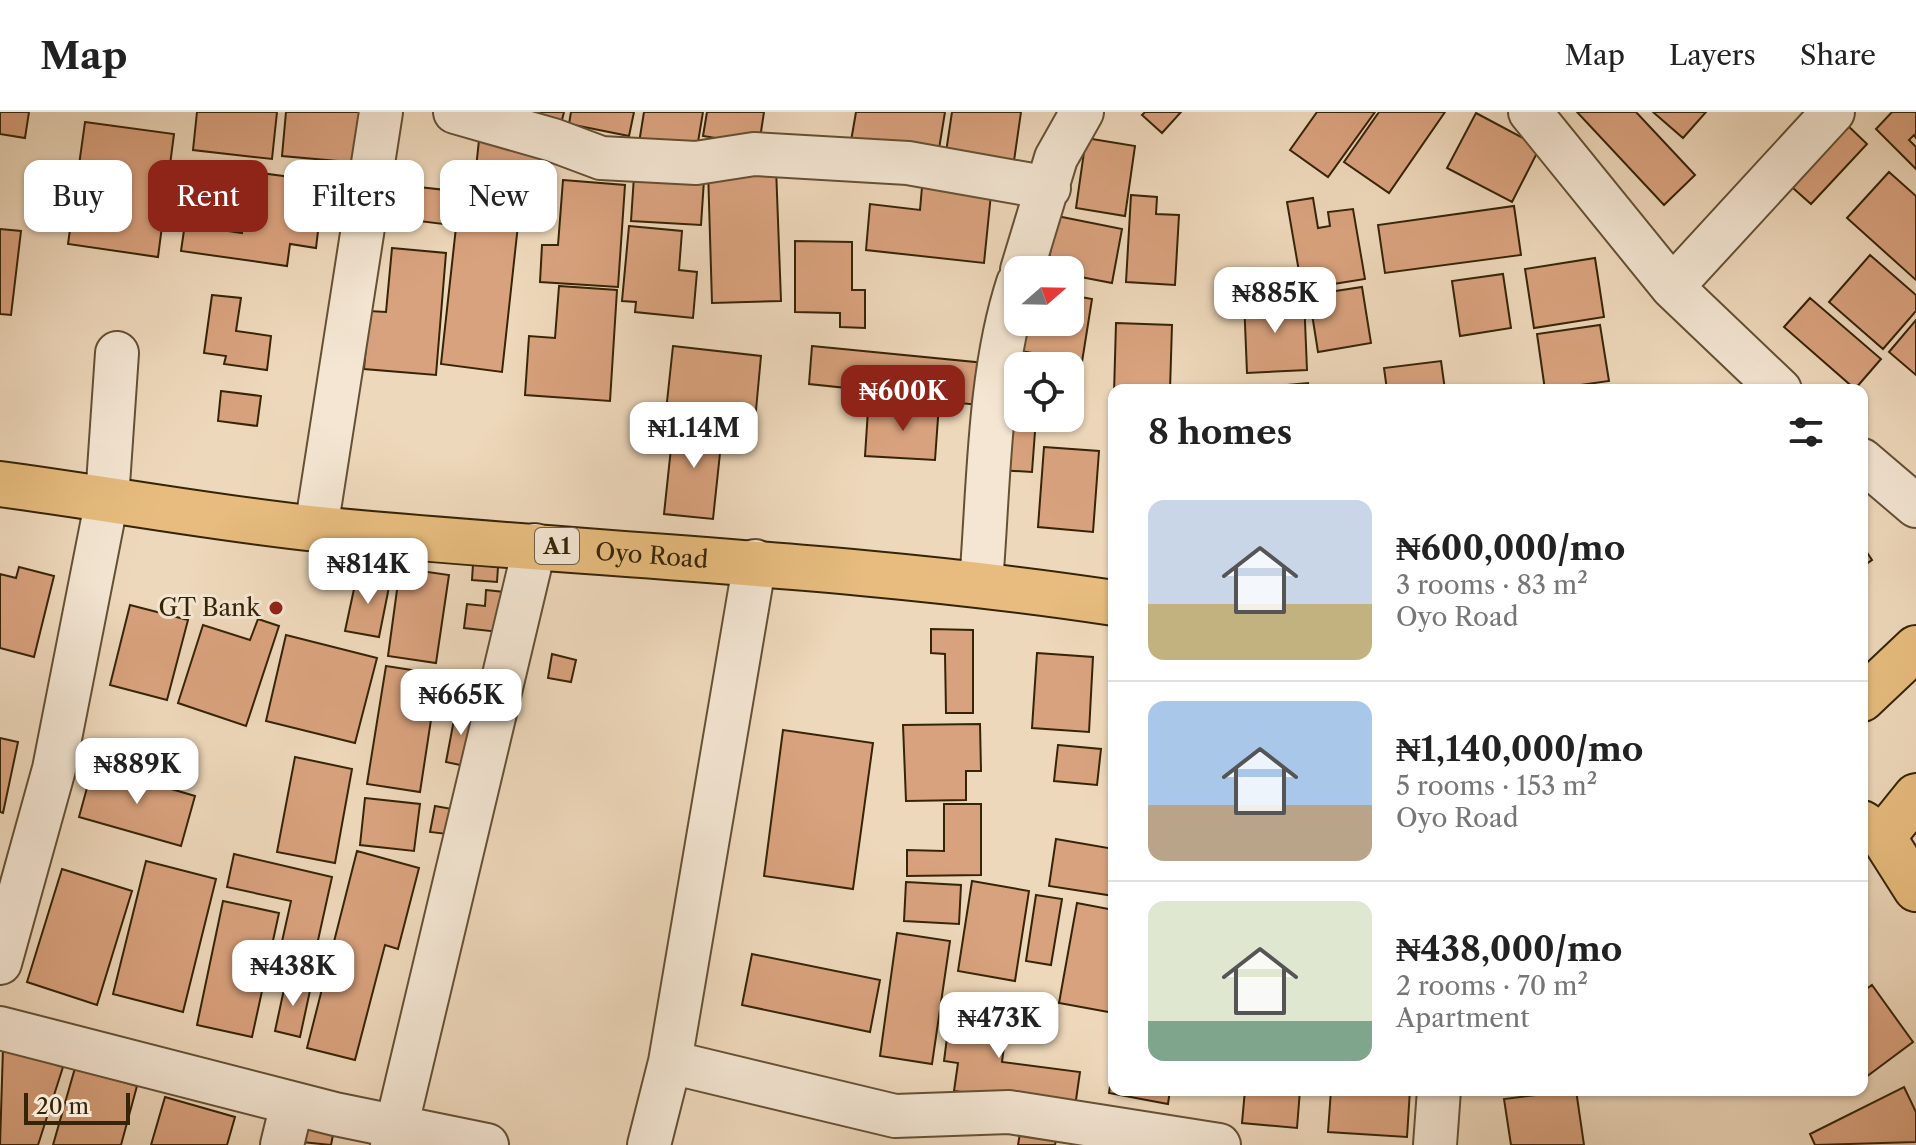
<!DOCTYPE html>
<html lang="en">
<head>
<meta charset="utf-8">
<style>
	:root { --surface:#fff; --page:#f6f6f6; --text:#222; --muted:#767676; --line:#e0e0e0; --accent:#8f2418 }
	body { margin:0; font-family:"Libre Caslon Text",serif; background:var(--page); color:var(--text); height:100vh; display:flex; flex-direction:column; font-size:30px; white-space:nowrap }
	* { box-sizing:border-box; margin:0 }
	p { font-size:26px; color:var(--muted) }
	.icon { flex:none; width:44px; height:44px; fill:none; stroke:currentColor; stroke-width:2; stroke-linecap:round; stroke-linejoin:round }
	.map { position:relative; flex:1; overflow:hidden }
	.side { position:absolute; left:1108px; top:272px; width:760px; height:712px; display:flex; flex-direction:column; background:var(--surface); border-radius:16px; box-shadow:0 2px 6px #0004 }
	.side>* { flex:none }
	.guide { position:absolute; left:24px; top:48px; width:760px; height:72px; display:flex; gap:16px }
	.needle { width:52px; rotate:70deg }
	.tools { position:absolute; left:1004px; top:144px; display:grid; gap:16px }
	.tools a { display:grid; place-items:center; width:80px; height:80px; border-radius:16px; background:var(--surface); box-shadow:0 2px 6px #0004; font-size:40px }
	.scale { position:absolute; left:24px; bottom:20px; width:106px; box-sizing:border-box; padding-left:8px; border:4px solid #362407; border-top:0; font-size:22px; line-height:28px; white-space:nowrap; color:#362407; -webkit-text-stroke:6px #f4e6d3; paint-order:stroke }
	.price { position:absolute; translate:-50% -68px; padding:0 18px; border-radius:16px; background:#fff; color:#222; font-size:26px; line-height:52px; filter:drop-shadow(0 2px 4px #0008) }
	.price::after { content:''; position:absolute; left:50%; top:48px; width:24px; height:18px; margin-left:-12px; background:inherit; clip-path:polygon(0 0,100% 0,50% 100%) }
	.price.current { background:var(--accent); color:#fff }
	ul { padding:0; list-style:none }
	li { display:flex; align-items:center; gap:24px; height:200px; padding:0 40px }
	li+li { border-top:2px solid var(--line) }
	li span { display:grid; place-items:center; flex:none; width:224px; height:160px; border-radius:16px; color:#555 }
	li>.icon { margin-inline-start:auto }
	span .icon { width:96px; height:96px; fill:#fffc; stroke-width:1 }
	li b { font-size:34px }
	h2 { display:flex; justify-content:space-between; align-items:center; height:96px; padding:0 40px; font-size:34px }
	.pill { padding:0 28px; border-radius:16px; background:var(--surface); box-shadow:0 2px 6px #0004; font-size:28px; line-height:72px }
	.pill.current { background:var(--accent); color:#fff }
	header { display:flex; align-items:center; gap:48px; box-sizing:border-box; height:112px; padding:0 40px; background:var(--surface); border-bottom:2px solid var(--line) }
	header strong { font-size:38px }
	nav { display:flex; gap:44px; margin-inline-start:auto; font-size:28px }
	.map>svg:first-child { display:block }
	.building { fill:#d9a27e; stroke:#362407; stroke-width:2; fill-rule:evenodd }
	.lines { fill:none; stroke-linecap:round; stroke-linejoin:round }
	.minor-casing { stroke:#645134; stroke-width:46 }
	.major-casing { stroke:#362407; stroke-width:48 }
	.highway-casing { stroke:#362407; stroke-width:48 }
	.minor { stroke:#f4e6d3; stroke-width:42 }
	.major { stroke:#e7bc7e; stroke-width:44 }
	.highway { stroke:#e7bc7e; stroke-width:44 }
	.poi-dot { fill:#8f2418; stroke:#f4e6d3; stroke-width:3 }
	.labels { text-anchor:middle; stroke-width:6; stroke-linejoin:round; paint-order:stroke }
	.shield { fill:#f4e6d3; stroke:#6f5e44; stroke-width:2 }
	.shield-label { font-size:22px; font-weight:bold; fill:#362407 }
	.street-label { font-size:24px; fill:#362407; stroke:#f4e6d3 }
	.poi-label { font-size:24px; fill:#362407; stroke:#f4e6d3; text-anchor:end }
</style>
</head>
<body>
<header>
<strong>Map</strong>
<nav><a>Map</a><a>Layers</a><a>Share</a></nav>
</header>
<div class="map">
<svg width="1916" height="1033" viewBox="0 0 1916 1033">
	<rect width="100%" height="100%" fill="#eed8bb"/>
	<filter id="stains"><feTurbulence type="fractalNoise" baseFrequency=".0025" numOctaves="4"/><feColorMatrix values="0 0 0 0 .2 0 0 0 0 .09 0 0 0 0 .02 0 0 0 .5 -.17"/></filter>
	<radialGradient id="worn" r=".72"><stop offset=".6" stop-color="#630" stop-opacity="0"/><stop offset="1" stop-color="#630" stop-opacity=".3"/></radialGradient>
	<path class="building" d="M0,0H29L25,26L0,22Z
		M197,0H277L272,47L193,38Z
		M286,0H365L360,51L282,44Z
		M503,0H564L560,16Z
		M571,0H634L629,24L569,12Z
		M644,0H703L696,42L639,31Z
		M707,0H764L759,33L703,24Z
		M856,0H945L938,43L851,29Z
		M952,0H1021L1013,56L945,47Z
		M1145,0H1181L1162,21L1142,3Z
		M1317,0H1375L1328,65L1290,38Z
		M1379,0H1445L1389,81L1344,50Z
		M1577,0H1636L1695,63L1664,93Z
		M1653,0H1706L1683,26Z
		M1892,0H1916V26L1914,23L1909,28L1916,35V57L1876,17Z
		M1476,1L1540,35L1512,90L1447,56Z
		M1842,8L1867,32L1811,92L1785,69Z
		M85,10L174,22L158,145L68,132Z
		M1086,26L1135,34L1125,104L1076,96Z
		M479,28L542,34L537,81L474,75Z
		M207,54L299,66L296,90L321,94L316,136L290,132L287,154L181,139L191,70L204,71ZM211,84L246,89L242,121L208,116Z
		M776,55L781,189L712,191L708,57Z
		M1889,60L1916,84V168L1847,106Z
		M634,64L704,68L701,113L631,109Z
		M563,68L625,73L618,175L540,170L542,133H558Z
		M381,71L455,79L451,113L378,104Z
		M922,75L991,82L984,151L866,138L870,92L920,98Z
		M1131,83L1157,85L1156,102L1179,103L1175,173L1126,170Z
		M1313,86L1318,116L1330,114L1328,100L1353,97L1365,167L1302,177L1287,90Z
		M1514,94L1521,143L1385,161L1378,113Z
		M1057,104L1122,117L1112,171L1070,163V158H1047Z
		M457,106L518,113L502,260L441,252Z
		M629,114L682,119L679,158L697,160L693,206L635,200L636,190L622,189Z
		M0,117L21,119L11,203L0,202Z
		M795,129L852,130V178H865V216L840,215V201L795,200Z
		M392,136L446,141L436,263L364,257L369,199L386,200Z
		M1870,143L1916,183V199L1883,237L1829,190Z
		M1595,146L1604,205L1534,216L1525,157Z
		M1503,162L1511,216L1460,224L1452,169Z
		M559,174L617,178L610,289L525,283L529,224L555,226Z
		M1362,175L1371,231L1318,240L1309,183Z
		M212,183L241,186L236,219L271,224L267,258L224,252L226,244L204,241Z
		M1070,183L1092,187L1082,250L1021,239L1026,210H1070Z
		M1304,185L1307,258L1247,261L1244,187Z
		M1810,186L1881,247L1855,277L1784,215Z
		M1916,208V263L1889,240Z
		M1116,211L1172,213L1170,278H1114V281Z
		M1600,213L1609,269L1545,278L1537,222Z
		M673,234L761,244L755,309L666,299Z
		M812,234L985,251L980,293L906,286L905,295L873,292L875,279L809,272Z
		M1441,249L1445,278H1387L1384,256Z
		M1308,271L1309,278H1253V276Z
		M221,279L261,284L257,314L218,309Z
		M907,291L939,292L935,348L865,344L868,298L907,300Z
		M1002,299L1018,300V306H1036L1032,360L999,358Z
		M674,308L723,313L713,407L664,402Z
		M1044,335L1099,339L1093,420L1038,415Z
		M1862,433L1872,448L1862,455Z
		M473,452L498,455L497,470L472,468Z
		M19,455L54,464L34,545L0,536V462L16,466Z
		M400,456L449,463L436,551L388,544Z
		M357,463L390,470L379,525L345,519Z
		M486,478L504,480L499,520L464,516L467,492L485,494Z
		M130,493L188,508L167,588L110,573Z
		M258,507L279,514L246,614L178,591L203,513L250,528Z
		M931,517L973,518V601H946L945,542L931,541Z
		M286,523L377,546L355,631L266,609Z
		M1037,541L1093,545L1089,620L1032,616Z
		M552,542L576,548L571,570L548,566Z
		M386,554L438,562L420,680L367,672Z
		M456,597L476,600L465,654L446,650Z
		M980,612L981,659H966V688L906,689L903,613Z
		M783,618L873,631L853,777L764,764Z
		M0,626L18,630L3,701L0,700Z
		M1058,633L1101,637L1097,673L1054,669Z
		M295,645L352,657L335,751L277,740Z
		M93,654L195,684L181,734L79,705Z
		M365,686L420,692L414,739L360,733Z
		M944,692H981V763L907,764V738L944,739Z
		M435,694L452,697L447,722L430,720Z
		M1056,727L1114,737V784L1049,774Z
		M357,739L419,756L398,837L385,833L355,948L307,936Z
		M234,742L332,765L309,869L275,861L291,789L227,775Z
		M146,749L216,767L183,900L113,882Z
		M62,757L132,779L97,893L27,870Z
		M972,769L1029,779L1015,869L958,859Z
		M906,770L961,773L959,812L904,809Z
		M1036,783L1062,787L1051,853L1026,849Z
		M223,789L279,801L252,925L197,913Z
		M1077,791L1114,798V901L1059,891Z
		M897,821L950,829L932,952L880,944Z
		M752,842L880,868L870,920L742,893Z
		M286,868L311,874L300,925L275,919Z
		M1872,873L1913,930L1862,968V880Z
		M952,887L1009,895L1002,950L1080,960L1075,995L954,979L958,951L944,949Z
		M3,936L63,955L38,1033H0Z
		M1114,949V978H1170L1168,992L1109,981Z
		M75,956L137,974L121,1033H53Z
		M1904,975L1916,1000V1030L1815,1033L1810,1022Z
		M1245,978H1300L1297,1016L1242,1011Z
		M1331,978H1410L1407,1025L1328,1020Z
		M1576,978L1584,1033H1511L1504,987Z
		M165,985L235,1005L227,1033H151Z
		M298,1005L335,1013L331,1033L292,1029Z
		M1021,1015L1057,1023L1055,1033H1018Z"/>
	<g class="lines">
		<defs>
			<path id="minor" d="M455,0L553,28L601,46L696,51L754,42L908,51L1049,76
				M1530,0L1672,175L1780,278
				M1022,158L1056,46L1082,0
				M1672,175L1833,0
				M1862,348L1916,394
				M316,417L381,0
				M981,471C989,374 988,263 1018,171
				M0,851L54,657L107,387L117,241
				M0,916L335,1002L487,1033
				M670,950L895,1004L1009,1000L1219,1033
				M282,1033L292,992
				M392,1033L535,433
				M649,1033L670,950L755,449
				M1435,1033L1439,978"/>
			<path id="major" d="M1862,587L1916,536
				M1883,725L1916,684"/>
			<g id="highway">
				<path id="s1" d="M0,372C106,386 212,406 318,417C584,443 850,451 1114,491"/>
				<path d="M1862,711L1883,725L1916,777"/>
			</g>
		</defs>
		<use href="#minor" class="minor-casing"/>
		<use href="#major" class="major-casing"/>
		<use href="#highway" class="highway-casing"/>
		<use href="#minor" class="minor"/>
		<use href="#major" class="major"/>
		<use href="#highway" class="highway"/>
	</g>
	<circle class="poi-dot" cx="276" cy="496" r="8"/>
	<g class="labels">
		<rect class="shield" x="535" y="416" width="44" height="36" rx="6"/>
		<g class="shield-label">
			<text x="557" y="442">A1</text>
		</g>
		<g class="street-label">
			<text dy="8" stroke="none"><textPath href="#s1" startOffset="656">Oyo Road</textPath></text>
		</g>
		<g class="poi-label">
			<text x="260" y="504">GT Bank</text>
		</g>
	</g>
	<rect width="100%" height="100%" filter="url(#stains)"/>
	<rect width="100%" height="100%" fill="url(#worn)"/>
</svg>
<div class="tools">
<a><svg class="needle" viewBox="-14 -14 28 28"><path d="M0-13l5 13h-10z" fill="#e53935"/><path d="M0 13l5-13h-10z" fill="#767676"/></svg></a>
<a><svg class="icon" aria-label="locate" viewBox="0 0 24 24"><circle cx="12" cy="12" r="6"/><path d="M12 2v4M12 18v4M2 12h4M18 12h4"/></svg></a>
</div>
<div class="scale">20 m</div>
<b class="price" style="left:1275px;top:223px">₦885K</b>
<b class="price current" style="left:903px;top:321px">₦600K</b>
<b class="price" style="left:694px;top:358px">₦1.14M</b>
<b class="price" style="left:368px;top:494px">₦814K</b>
<b class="price" style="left:461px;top:625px">₦665K</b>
<b class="price" style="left:137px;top:694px">₦889K</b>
<b class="price" style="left:293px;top:896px">₦438K</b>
<b class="price" style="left:999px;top:948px">₦473K</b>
<div class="guide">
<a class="pill">Buy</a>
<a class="pill current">Rent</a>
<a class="pill">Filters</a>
<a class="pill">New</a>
</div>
<section class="side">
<h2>8 homes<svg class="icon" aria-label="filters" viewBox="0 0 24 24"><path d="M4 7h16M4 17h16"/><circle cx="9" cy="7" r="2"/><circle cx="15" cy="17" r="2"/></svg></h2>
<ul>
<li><span style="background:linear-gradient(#c9d6e8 65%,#c2b280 0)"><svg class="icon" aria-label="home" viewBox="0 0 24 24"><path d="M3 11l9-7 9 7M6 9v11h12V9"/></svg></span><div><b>₦600,000/mo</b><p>3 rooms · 83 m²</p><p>Oyo Road</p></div></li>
<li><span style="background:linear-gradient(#a9c7e8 65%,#b9a48a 0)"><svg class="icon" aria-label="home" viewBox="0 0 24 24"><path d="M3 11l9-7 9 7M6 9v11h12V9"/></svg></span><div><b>₦1,140,000/mo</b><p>5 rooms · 153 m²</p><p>Oyo Road</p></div></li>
<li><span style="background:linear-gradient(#dfe7d0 75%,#7fa58c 0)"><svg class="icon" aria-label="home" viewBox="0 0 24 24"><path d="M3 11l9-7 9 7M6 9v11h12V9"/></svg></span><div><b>₦438,000/mo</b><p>2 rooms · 70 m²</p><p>Apartment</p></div></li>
</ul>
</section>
</div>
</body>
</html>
